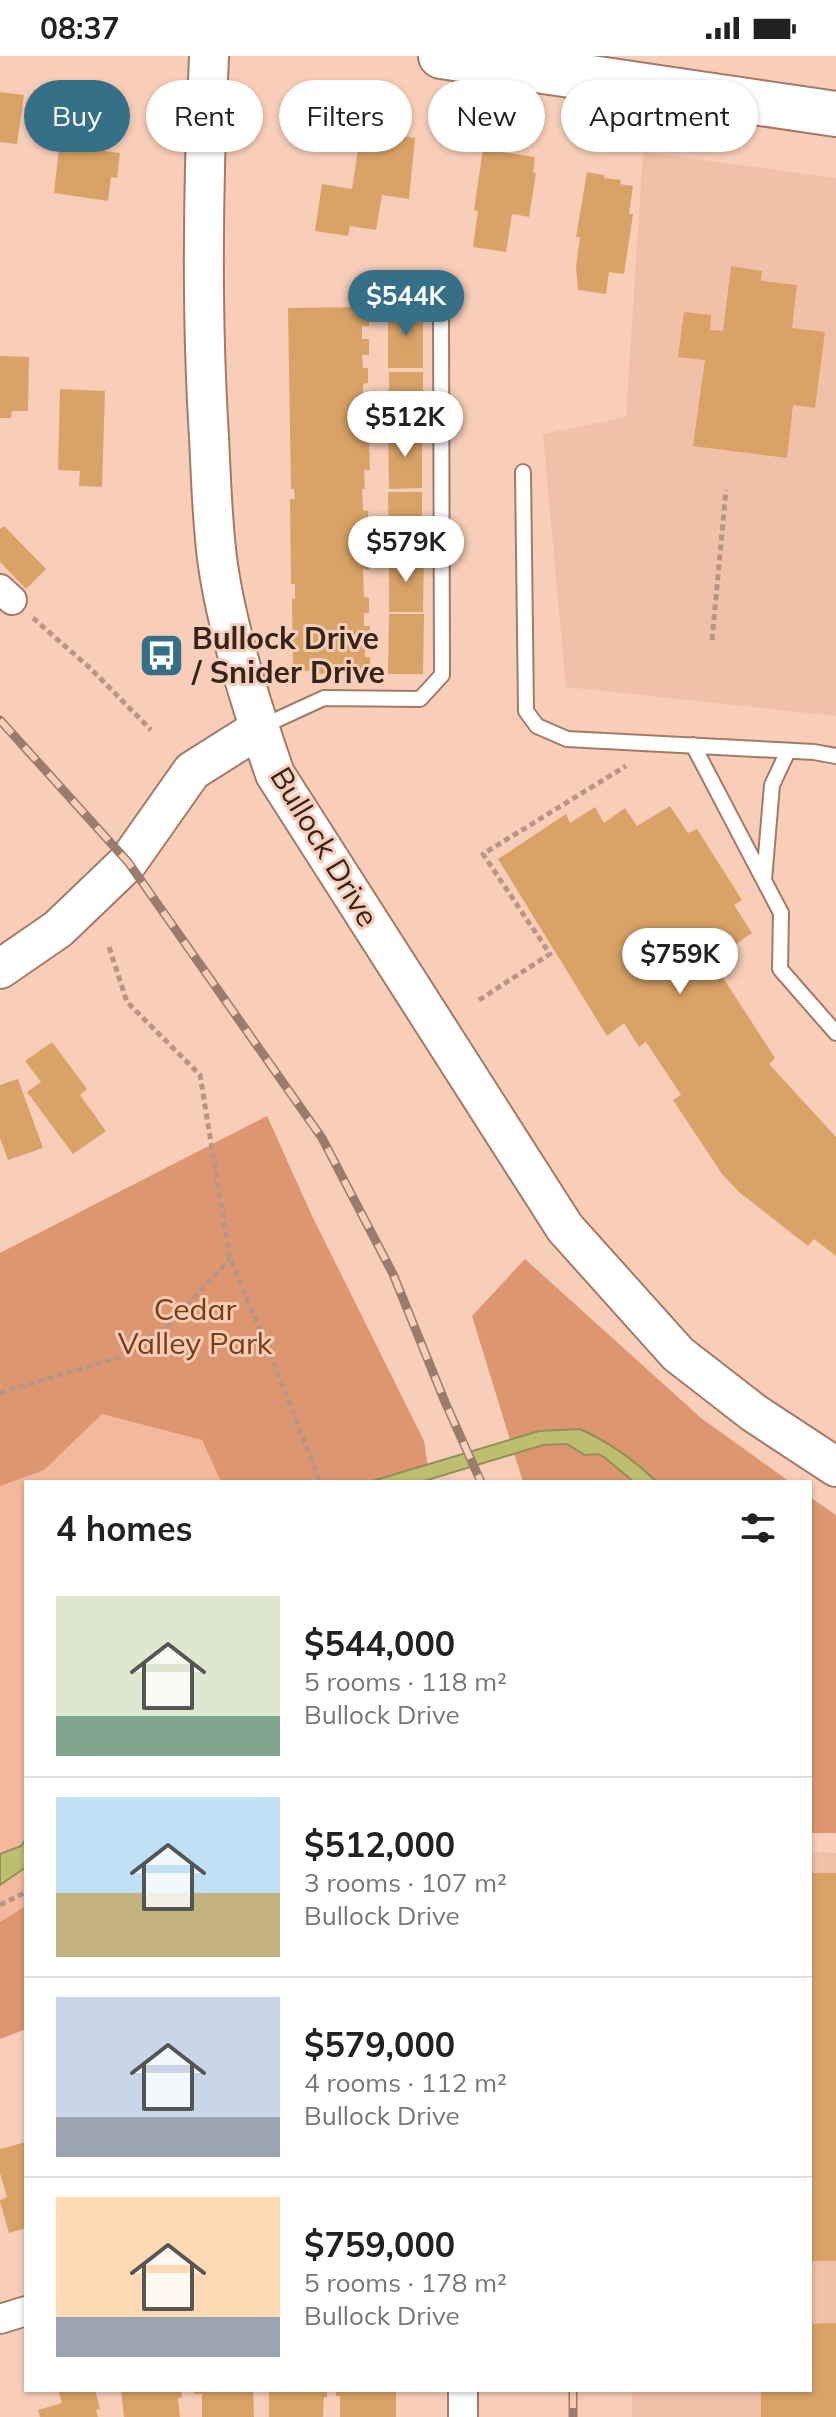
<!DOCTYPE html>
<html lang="en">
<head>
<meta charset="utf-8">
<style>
	:root { --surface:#fff; --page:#f6f6f6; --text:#222; --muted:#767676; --line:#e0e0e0; --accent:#357088 }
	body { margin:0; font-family:Mulish,sans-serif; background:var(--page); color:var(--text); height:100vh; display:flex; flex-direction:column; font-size:30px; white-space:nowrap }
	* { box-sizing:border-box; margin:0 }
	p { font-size:26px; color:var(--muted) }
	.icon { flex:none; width:44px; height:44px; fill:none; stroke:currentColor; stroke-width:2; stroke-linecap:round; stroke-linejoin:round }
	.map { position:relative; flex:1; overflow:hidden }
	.panel { position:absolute; left:24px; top:1424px; width:788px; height:912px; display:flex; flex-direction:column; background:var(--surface); border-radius:0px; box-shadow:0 2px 6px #0004 }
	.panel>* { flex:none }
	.banner { position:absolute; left:24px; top:24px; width:788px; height:72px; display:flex; gap:16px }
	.price { position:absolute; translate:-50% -68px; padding:0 18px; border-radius:28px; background:#fff; color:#222; font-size:26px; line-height:52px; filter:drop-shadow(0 2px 4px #0008) }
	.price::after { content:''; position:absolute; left:50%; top:48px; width:24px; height:18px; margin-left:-12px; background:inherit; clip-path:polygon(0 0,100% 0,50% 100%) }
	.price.selected { background:var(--accent); color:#fff }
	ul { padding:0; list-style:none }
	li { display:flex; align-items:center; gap:24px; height:200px; padding:0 32px }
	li+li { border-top:2px solid var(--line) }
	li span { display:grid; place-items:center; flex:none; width:224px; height:160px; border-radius:0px; color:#555 }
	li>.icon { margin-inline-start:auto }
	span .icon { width:96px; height:96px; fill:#fffc; stroke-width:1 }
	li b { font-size:34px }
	h2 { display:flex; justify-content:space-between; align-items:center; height:96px; padding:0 32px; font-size:34px }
	.pill { padding:0 28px; border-radius:36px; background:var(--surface); box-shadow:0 2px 6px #0004; font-size:28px; line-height:72px }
	.pill.selected { background:var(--accent); color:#fff }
	.status { display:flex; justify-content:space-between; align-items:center; height:56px; padding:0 40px; background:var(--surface); direction:ltr }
	.status svg { height:22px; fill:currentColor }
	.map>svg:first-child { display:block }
	.built { fill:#f1c0a8 }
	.green { fill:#f4b99c }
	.forest { fill:#de9671 }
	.water { fill:#bebe70; stroke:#949057; stroke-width:2 }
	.building { fill:#d9a367 }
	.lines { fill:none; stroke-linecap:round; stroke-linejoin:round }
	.lane-casing { stroke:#a27b68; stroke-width:18 }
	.street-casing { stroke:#a27b68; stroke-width:32 }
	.secondary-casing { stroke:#a27b68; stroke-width:42 }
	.primary-casing { stroke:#a27b68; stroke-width:48 }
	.path { stroke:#b79685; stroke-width:5; stroke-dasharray:6 4; stroke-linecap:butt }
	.lane { stroke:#fff; stroke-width:14 }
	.street { stroke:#fff; stroke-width:28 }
	.secondary { stroke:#fff; stroke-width:38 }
	.primary { stroke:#fff; stroke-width:44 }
	.rail-casing { stroke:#997c6d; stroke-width:9 }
	.rail { stroke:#f8ceb9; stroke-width:6; stroke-dasharray:18; stroke-linecap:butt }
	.labels { text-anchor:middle; stroke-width:6; stroke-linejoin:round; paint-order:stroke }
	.poi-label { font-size:30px; font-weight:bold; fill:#33241c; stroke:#f8ceb9; text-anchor:start }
	.street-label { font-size:30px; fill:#33241c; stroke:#f8ceb9 }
	.park-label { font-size:30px; fill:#7c3b13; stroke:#f8ceb9 }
</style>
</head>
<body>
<div class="status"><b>08:37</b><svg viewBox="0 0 49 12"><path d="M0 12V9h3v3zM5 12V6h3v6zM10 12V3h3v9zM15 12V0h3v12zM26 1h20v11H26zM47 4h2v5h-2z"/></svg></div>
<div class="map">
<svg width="836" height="2361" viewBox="0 0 836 2361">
	<rect width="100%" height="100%" fill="#f8ceb9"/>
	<path class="built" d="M643,96L836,122V660L566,631L543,378L626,361Z
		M810,1796L836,1797V2361H632V2334H810Z"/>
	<path class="green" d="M267,1060L312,1160L424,1385L430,1426H26V1973L0,1983V1197Z"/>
	<path class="forest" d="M267,1060L312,1160L424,1385L430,1426H221L202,1384L102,1358L44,1414L0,1430V1197Z
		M525,1203L701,1362L790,1426H523L472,1260Z
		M810,1441L836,1459V1777H810Z
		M26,1850V1973L0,1983V1866Z"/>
	<path class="water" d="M580,1373C609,1386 634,1404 657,1426H634L604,1401L598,1398L585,1399L567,1388L543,1389L421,1426H369L539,1375Z
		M26,1783V1811L0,1829V1798L21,1790Z"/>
	<path class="building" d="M71,32L108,37L107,47L111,48L104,95L120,97L117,122L111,121L108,145L54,137L59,92L52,91L55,66L62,67L66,41H70Z
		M0,36L24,39L17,88L0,86Z
		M361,74L415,82L409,143L382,139L376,174L350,170L348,180L315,175L322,128L352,133Z
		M483,93L535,101L533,116L536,117L529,161L512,158L506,196L473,191L478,155L474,154Z
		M587,116L604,119V122L621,124L620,128L633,130L629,158H633L624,218L609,216L606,238L578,234L576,211L580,181H576Z
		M731,210L762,215L761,225L797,229L792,272L825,276L815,352L793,349L787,402L693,390L705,304L678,301L684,256L711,259L710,274L723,275Z
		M362,251V255H369V270H362V283H369V299H362L363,312H368V327L363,328V357H368V370H364V386H369L370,414H364L365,433H362L363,454L368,455L369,482L363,483V498H369V514L363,513L364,541L369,542V557H364V570H370V586H365V601H370V613H365V616L313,618V615H303V612H293L292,543H295V528H291L290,443H295L294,433H291L288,252Z
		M388,251H423V312H388Z
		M0,300L29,301L28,355H12L11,362H0Z
		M389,316H423V370H389Z
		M60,333L105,335L102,431L79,430L80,415L58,414Z
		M388,373H422V432L389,433Z
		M388,436H422V496L389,497Z
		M4,470L46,513L26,533L0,506V473Z
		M389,500H424L423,556H389Z
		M389,558H424L423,618H388Z
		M670,750L688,777L697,773L742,844L734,849L752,877L720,899L729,913L720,917L775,1002L769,1008L836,1081V1200L814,1183L808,1190L739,1136L722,1118L673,1044L681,1039L646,986L639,991L624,967L607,980L498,803L566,758L570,767L595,751L604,767L625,752L637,770Z
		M52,986L87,1033L80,1039L106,1075L73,1098L27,1036L41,1026L25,1005Z
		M18,1023L43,1092L8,1104L0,1082V1029Z
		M810,1817H836V2205H810Z
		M26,2086V2172L9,2177L0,2146V2144L7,2141L0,2117V2093Z
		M836,2267V2361H761V2334H810V2268Z
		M58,2334H95L100,2353L96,2354L98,2361H40L38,2354L62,2347Z
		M121,2334H181L182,2341L178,2342L180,2361H124Z
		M194,2334H253L254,2361H202V2338H194Z
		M269,2334H327V2341H324L323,2361H269Z
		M336,2334H396V2361H340V2340H336Z"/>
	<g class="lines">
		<defs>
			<path id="lane" d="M523,416L526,655L537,670L567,683L814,696L836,700
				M261,671L324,642L420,643L442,619L441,258
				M693,689L781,857L780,913L836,977
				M764,824L772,729L788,695"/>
			<path id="street" d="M0,533L12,544
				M0,2263L26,2255
				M463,2361V2334"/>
			<path id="secondary" d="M209,0C203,127 201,254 209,381C211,421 212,462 217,502C226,571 252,651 275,718L565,1172L678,1298L754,1357L836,1411
				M0,913L58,873L128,806L192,715L260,672"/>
			<path id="primary" d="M441,0L836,58"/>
		</defs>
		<use href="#lane" class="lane-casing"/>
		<use href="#street" class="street-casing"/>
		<use href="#secondary" class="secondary-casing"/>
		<use href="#primary" class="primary-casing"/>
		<path class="path" d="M33,562L91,613L151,674
			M712,584L726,434
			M109,891L127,946L200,1019L230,1203L272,1302L320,1426
			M479,944L550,898L483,798L626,710
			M0,1337L120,1301L167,1271L230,1203
			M0,1849L26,1836"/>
		<use href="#lane" class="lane"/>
		<use href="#street" class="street"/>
		<use href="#secondary" class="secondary"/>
		<use href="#primary" class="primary"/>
		<defs>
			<path id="rail" d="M0,664L128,806L322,1082L393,1218L445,1346L481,1426
				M573,2334V2361"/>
		</defs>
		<use href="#rail" class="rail-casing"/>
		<use href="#rail" class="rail"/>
	</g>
	<defs>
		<symbol id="bus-square" viewBox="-11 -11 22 22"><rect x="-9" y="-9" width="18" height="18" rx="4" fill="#357088" stroke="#f8ceb9"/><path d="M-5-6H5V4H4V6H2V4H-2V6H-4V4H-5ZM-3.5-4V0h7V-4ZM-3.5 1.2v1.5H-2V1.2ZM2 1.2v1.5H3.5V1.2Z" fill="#fff"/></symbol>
	</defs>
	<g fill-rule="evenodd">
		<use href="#bus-square" x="136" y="574" width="51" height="51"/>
	</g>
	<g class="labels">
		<g class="poi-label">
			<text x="192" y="593">Bullock Drive<tspan x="192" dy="34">/ Snider Drive</tspan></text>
		</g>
		<g class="street-label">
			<text transform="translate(324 791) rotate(59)" y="10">Bullock Drive</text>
		</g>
		<g class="park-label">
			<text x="195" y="1264">Cedar<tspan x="195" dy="34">Valley Park</tspan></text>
		</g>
	</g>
</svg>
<b class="price selected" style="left:406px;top:282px">$544K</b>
<b class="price" style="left:405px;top:403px">$512K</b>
<b class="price" style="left:406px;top:528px">$579K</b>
<b class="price" style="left:680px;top:940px">$759K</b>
<div class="banner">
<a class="pill selected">Buy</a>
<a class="pill">Rent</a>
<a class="pill">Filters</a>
<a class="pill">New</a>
<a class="pill">Apartment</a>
</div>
<section class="panel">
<h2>4 homes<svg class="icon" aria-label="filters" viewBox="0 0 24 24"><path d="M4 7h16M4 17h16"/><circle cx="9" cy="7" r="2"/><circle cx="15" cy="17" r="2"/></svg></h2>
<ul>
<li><span style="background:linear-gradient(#dfe7d0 75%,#7fa58c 0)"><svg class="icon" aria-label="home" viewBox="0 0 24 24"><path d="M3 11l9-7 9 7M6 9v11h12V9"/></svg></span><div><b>$544,000</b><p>5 rooms · 118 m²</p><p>Bullock Drive</p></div></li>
<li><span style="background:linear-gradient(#bfe0f5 60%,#c2b280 0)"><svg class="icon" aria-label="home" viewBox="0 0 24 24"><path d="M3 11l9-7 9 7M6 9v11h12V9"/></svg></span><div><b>$512,000</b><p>3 rooms · 107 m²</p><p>Bullock Drive</p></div></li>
<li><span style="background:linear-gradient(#c9d6e8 75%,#9aa5b1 0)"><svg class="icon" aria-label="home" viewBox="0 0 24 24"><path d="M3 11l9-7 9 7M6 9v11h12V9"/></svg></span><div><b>$579,000</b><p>4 rooms · 112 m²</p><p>Bullock Drive</p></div></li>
<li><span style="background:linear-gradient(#ffd9b3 75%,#9aa5b1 0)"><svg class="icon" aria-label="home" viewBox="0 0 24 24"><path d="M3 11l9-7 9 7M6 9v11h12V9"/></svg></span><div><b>$759,000</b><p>5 rooms · 178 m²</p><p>Bullock Drive</p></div></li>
</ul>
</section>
</div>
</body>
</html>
